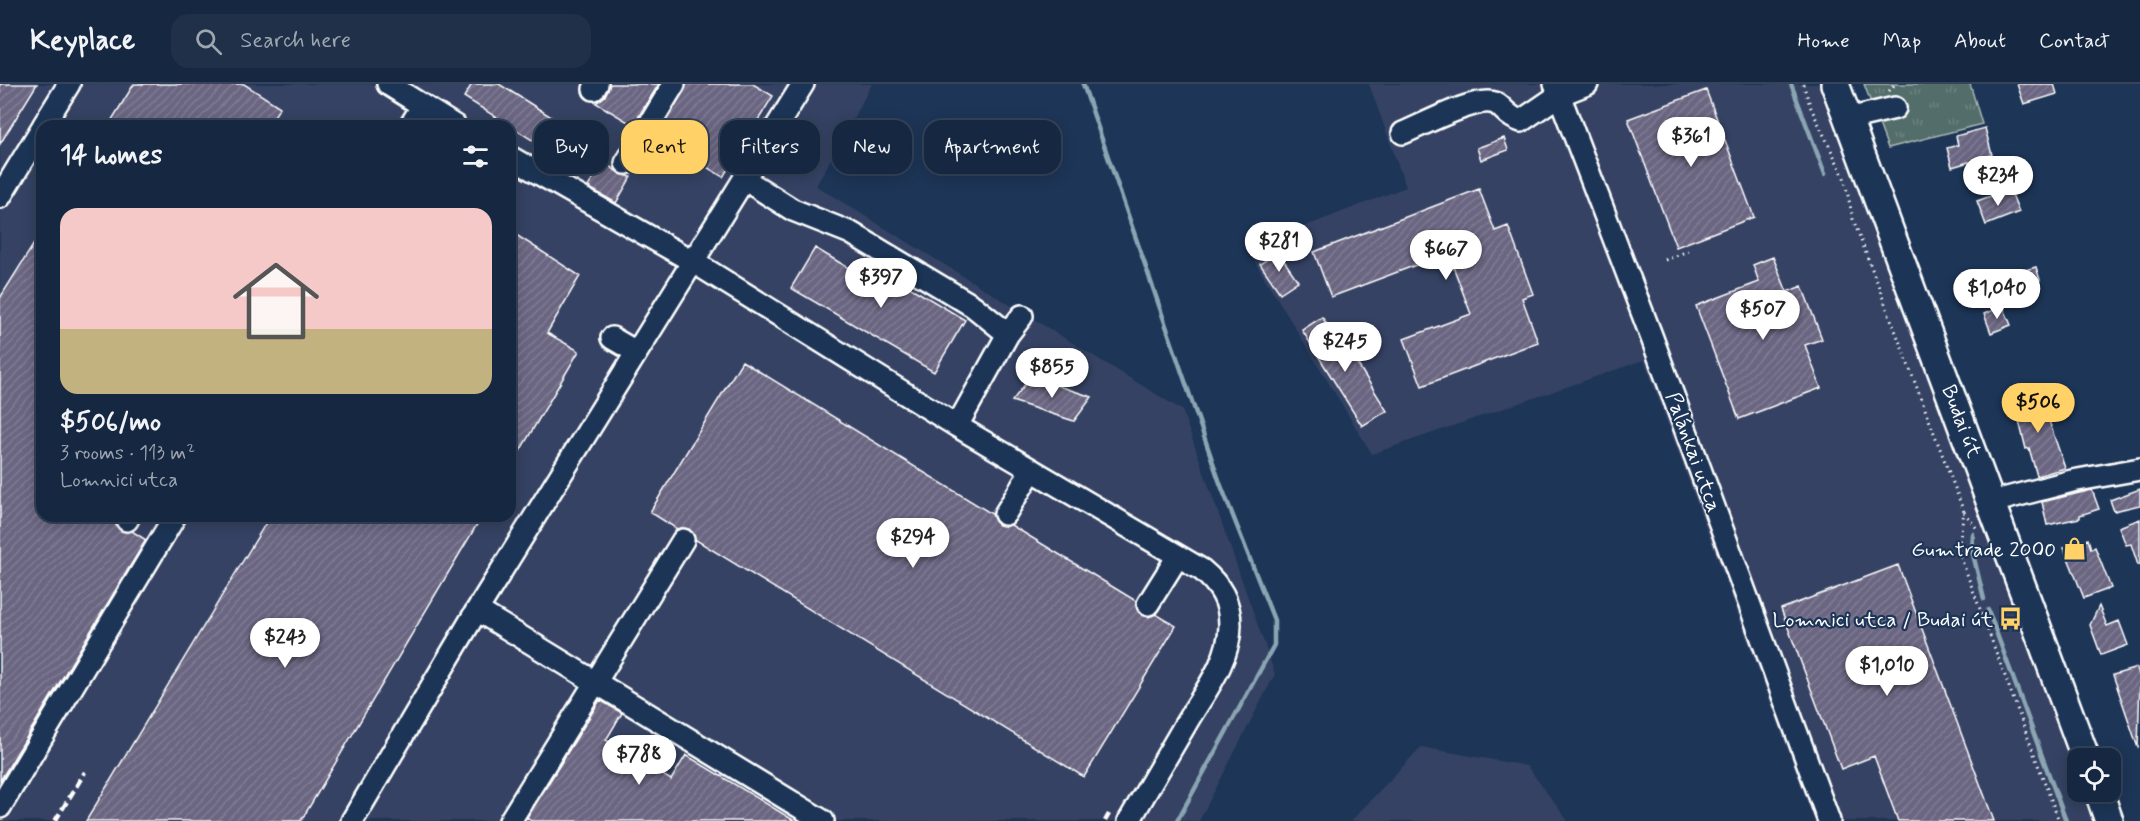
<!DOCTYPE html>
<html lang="en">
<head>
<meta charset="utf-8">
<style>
	:root { --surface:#162841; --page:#1f3048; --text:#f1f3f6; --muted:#9ea6b1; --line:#35445a; --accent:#ffd166 }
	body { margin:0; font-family:Mynerve,sans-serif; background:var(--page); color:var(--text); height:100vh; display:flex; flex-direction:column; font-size:22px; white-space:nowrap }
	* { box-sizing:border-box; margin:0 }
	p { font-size:20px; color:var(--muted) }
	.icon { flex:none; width:33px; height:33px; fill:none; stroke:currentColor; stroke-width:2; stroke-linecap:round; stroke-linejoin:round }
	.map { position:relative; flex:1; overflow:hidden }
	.drawer { position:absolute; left:36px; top:36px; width:480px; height:402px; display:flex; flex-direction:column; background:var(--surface); border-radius:18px; box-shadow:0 3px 15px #0003,0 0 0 2px var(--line) }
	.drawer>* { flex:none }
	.guide { position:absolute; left:534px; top:36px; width:570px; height:54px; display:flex; gap:12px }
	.controls { position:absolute; left:2067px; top:664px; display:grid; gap:12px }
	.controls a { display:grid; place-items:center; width:54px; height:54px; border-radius:12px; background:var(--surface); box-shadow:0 3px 15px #0003,0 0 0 2px var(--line); font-size:30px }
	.price { position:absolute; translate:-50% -51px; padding:0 14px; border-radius:21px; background:#fff; color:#222; font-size:20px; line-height:39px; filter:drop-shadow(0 2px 3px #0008) }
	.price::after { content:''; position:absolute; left:50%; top:36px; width:18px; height:14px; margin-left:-9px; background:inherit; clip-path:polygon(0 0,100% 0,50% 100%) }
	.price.active { background:var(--accent); color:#111 }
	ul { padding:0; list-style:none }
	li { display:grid; align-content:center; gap:12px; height:318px; padding:0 24px }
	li+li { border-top:2px solid var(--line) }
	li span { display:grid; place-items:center; height:186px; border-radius:18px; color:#555 }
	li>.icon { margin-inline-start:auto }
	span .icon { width:108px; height:108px; fill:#fffc; stroke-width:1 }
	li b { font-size:26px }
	h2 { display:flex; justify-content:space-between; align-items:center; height:72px; padding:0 24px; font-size:26px }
	.tag { padding:0 21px; border-radius:18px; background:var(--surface); box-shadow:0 3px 15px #0003,0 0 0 2px var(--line); font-size:21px; line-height:54px }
	.tag.active { background:var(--accent); color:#111 }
	header { display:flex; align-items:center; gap:36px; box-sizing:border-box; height:84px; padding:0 30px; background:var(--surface); border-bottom:2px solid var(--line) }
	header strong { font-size:28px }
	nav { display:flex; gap:33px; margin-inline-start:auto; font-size:21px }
	.search { width:420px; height:54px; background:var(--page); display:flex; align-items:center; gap:15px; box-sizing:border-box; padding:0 21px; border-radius:18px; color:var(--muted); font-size:22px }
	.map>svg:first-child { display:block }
	.built { fill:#344364; fill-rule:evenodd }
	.grass { fill:url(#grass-tufts); stroke:#a9b6b4; stroke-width:1.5 }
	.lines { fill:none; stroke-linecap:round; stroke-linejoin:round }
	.stream { stroke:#8ba5b3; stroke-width:4.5 }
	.building { fill:url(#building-hatch); stroke:#fff; stroke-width:1.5 }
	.minor-casing { stroke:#fff; stroke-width:26 }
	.major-casing { stroke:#fff; stroke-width:32 }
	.path { stroke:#fff; stroke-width:3; stroke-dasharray:1.5 4.5; stroke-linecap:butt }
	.minor { stroke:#1d3557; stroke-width:21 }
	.major { stroke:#1d3557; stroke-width:27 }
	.rail { stroke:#fff; stroke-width:4.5; stroke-dasharray:9 4.5; stroke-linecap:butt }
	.labels { text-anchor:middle; stroke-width:4.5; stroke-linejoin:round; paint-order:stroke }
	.street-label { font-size:21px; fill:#fff; stroke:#1d3557 }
	.poi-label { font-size:21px; fill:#fff; stroke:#1d3557; text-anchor:end }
</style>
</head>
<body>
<header>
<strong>Keyplace</strong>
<div class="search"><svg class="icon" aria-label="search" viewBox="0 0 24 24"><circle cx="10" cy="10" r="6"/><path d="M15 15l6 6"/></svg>Search here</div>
<nav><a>Home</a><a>Map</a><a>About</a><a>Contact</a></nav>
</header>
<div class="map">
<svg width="2140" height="737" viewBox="0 0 2140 737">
	<defs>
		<pattern id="grass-tufts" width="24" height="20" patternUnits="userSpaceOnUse" patternTransform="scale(1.5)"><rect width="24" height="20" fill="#536d6a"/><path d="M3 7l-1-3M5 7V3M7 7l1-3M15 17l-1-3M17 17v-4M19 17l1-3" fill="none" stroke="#6d8380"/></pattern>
		<pattern id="building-hatch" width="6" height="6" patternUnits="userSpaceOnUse" patternTransform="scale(1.5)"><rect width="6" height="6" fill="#6a6581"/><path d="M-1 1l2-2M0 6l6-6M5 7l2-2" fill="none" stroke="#807c94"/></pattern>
	</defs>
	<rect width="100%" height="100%" fill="#1d3557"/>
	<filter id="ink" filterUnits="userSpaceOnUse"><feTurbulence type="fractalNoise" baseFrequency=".0167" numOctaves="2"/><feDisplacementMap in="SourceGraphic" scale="12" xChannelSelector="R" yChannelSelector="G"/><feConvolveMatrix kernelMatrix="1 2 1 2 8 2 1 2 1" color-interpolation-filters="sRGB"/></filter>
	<g filter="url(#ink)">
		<path class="built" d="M0,0H872L816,102L1182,326L1275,590L1199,737H0ZM42,42H510V432H42Z
			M1369,0H1819L2077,681L2078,708H2088L2099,737H1814L1644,276L1372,370L1247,165L1406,103Z
			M1421,663L1527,682L1568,737H1351Z"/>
		<path class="grass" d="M1864,0H1970L1982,40L1888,64Z"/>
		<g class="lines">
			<path class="stream" d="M1083,0L1220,399L1274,536V561L1177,737
				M1791,0L1825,90
				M1973,450L1972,466L1984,515
				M1988,526L2066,737"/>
		</g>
		<path class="building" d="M0,0H37L0,60Z
			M134,0H244L280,23L268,42H108Z
			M472,0H499L572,46L556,71L464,13Z
			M610,0H659L633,41L596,19L605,12Z
			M687,0H753L773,12L723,93L657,53Z
			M2017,0H2054L2057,10L2024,20Z
			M1706,6L1754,133L1676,163L1628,35Z
			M1985,44L1992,71L1980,74L1983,85L1972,88L1969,78L1952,83L1947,64L1958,61L1956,52Z
			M1504,54L1508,66L1481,76L1477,64Z
			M603,77L620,90L631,93L616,119L588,103Z
			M1479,105L1495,147L1508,142L1533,210L1522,214L1538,258L1422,302L1404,255L1471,230L1448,169L1331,213L1314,168Z
			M2010,105L2019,128L1986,141L1977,117Z
			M42,147V432H107L114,436L121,447H132L146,456L0,697V214Z
			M510,147L580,192L547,249L579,267L510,384Z
			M815,164L884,205L891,192L965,236L934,288L791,204Z
			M1278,168L1298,197L1280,209L1260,180Z
			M1773,173L1787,208L1802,202L1822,255L1805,261L1821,304L1739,335L1696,222L1759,198L1753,181Z
			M2036,183L2040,196L2006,207L2001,193Z
			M2003,222L2011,241L1991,249L1984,230Z
			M1322,233L1348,273L1352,271L1387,327L1362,342L1302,246Z
			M742,277L992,430L999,441H1011L1136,517L1137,525L1142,531L1148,533L1156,530L1176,542L1084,693L696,456L689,445H677L650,428Z
			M1031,293L1092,313L1074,337L1012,317Z
			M2034,304L2040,333L2047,331L2065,384L2037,392L2029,364L2026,365L2013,313L2019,311L2018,308Z
			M2140,405V421L2114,427L2110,416Z
			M2092,406L2099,425L2080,431V434L2047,441L2042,418Z
			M270,432H482L301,737H86Z
			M2140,435V481H2138L2131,460L2126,461L2119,443Z
			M2088,455L2091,465L2095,463L2111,504L2084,514L2064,464Z
			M1898,481L1994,737H1898L1874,672L1841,685L1781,525Z
			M2099,522L2107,542L2119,537L2128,561L2101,571L2090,541Z
			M2137,584L2140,594L2138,664L2113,591Z
			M600,616L622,629L606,656L671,696L686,671L795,737H531L527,734Z"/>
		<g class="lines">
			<defs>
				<path id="minor" d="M388,0L455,42
					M1555,0L1652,254L1829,737
					M594,5L597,0
					M1848,35L1895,24
					M43,42L69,0
					M410,42L422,23
					M1403,49C1423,41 1476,12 1495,19C1504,23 1505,32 1521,37L1559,11L1587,0
					M510,73L692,177L957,342L1202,486C1220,501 1230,517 1230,541C1230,578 1202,611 1185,641C1166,673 1148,705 1129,737
					M626,79L674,0
					M744,95L793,126L851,149L973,222L1008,250
					M0,113L42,44
					M612,254L636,268
					M957,342L1008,250L1022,232
					M1992,418L2072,397L2140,385
					M1005,430L1032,386
					M127,436L129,432
					M1148,520L1178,472
					M477,526L823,737
					M0,723L175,432
					M352,737L477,526L803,0
					M510,737L683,456"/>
				<path id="major" d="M1835,0L2086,675
					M2099,708L2109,737"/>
			</defs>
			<use href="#minor" class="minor-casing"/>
			<use href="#major" class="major-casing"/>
			<path class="path" d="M1803,0L1811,24L1844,93L1853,135L1964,428L1958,466L2059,737
				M1889,7L1895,0
				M1665,176L1688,167
				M1964,428L1978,446"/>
			<use href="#minor" class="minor"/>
			<use href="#major" class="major"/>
			<path class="rail" d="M55,737L85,688
				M1105,737L1109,730"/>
		</g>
	</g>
	<defs>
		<symbol id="shop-bare" viewBox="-9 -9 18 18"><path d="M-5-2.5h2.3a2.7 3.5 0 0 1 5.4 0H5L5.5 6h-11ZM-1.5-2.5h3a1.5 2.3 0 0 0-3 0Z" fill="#ffd166" stroke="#1d3557" stroke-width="2.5" paint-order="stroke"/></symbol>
		<symbol id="bus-bare" viewBox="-9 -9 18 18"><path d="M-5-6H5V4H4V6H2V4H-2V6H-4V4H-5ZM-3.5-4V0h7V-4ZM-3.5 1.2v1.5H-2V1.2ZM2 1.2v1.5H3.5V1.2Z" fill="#ffd166" stroke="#1d3557" stroke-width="2.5" paint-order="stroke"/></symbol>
	</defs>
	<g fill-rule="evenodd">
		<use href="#shop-bare" x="2058" y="448" width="33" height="33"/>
		<use href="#bus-bare" x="1994" y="518" width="33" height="33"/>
	</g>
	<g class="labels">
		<g class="street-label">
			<text transform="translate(1962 337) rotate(69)" y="7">Budai út</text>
			<text transform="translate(1694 368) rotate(70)" y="7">Palánkai utca</text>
		</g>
		<g class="poi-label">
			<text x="2056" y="472">Gumtrade 2000</text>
			<text x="1993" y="542">Lomnici utca / Budai út</text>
		</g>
	</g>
</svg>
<div class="controls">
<a><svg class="icon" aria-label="locate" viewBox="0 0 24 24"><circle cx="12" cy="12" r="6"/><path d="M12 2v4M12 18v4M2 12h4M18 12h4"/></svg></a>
</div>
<b class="price" style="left:1691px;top:84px">$361</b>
<b class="price" style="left:1998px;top:123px">$234</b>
<b class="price" style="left:1279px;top:189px">$281</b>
<b class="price" style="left:1446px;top:197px">$667</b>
<b class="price" style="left:881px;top:225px">$397</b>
<b class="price" style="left:1997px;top:236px">$1,040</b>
<b class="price" style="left:1763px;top:257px">$507</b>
<b class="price" style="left:1345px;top:289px">$245</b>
<b class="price" style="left:1052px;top:315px">$855</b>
<b class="price active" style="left:2038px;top:350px">$506</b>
<b class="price" style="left:913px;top:485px">$294</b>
<b class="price" style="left:285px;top:585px">$243</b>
<b class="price" style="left:1887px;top:613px">$1,010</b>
<b class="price" style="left:639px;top:702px">$788</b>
<div class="guide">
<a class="tag">Buy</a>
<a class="tag active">Rent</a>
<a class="tag">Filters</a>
<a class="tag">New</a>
<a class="tag">Apartment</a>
</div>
<section class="drawer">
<h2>14 homes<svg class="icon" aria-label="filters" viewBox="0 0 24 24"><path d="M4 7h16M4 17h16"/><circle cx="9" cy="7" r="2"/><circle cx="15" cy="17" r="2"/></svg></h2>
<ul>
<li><span style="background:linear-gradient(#f6c9c9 65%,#c2b280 0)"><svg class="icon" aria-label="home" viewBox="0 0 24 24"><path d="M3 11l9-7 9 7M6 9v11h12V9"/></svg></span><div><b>$506/mo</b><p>3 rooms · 113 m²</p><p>Lomnici utca</p></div></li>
</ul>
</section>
</div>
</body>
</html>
